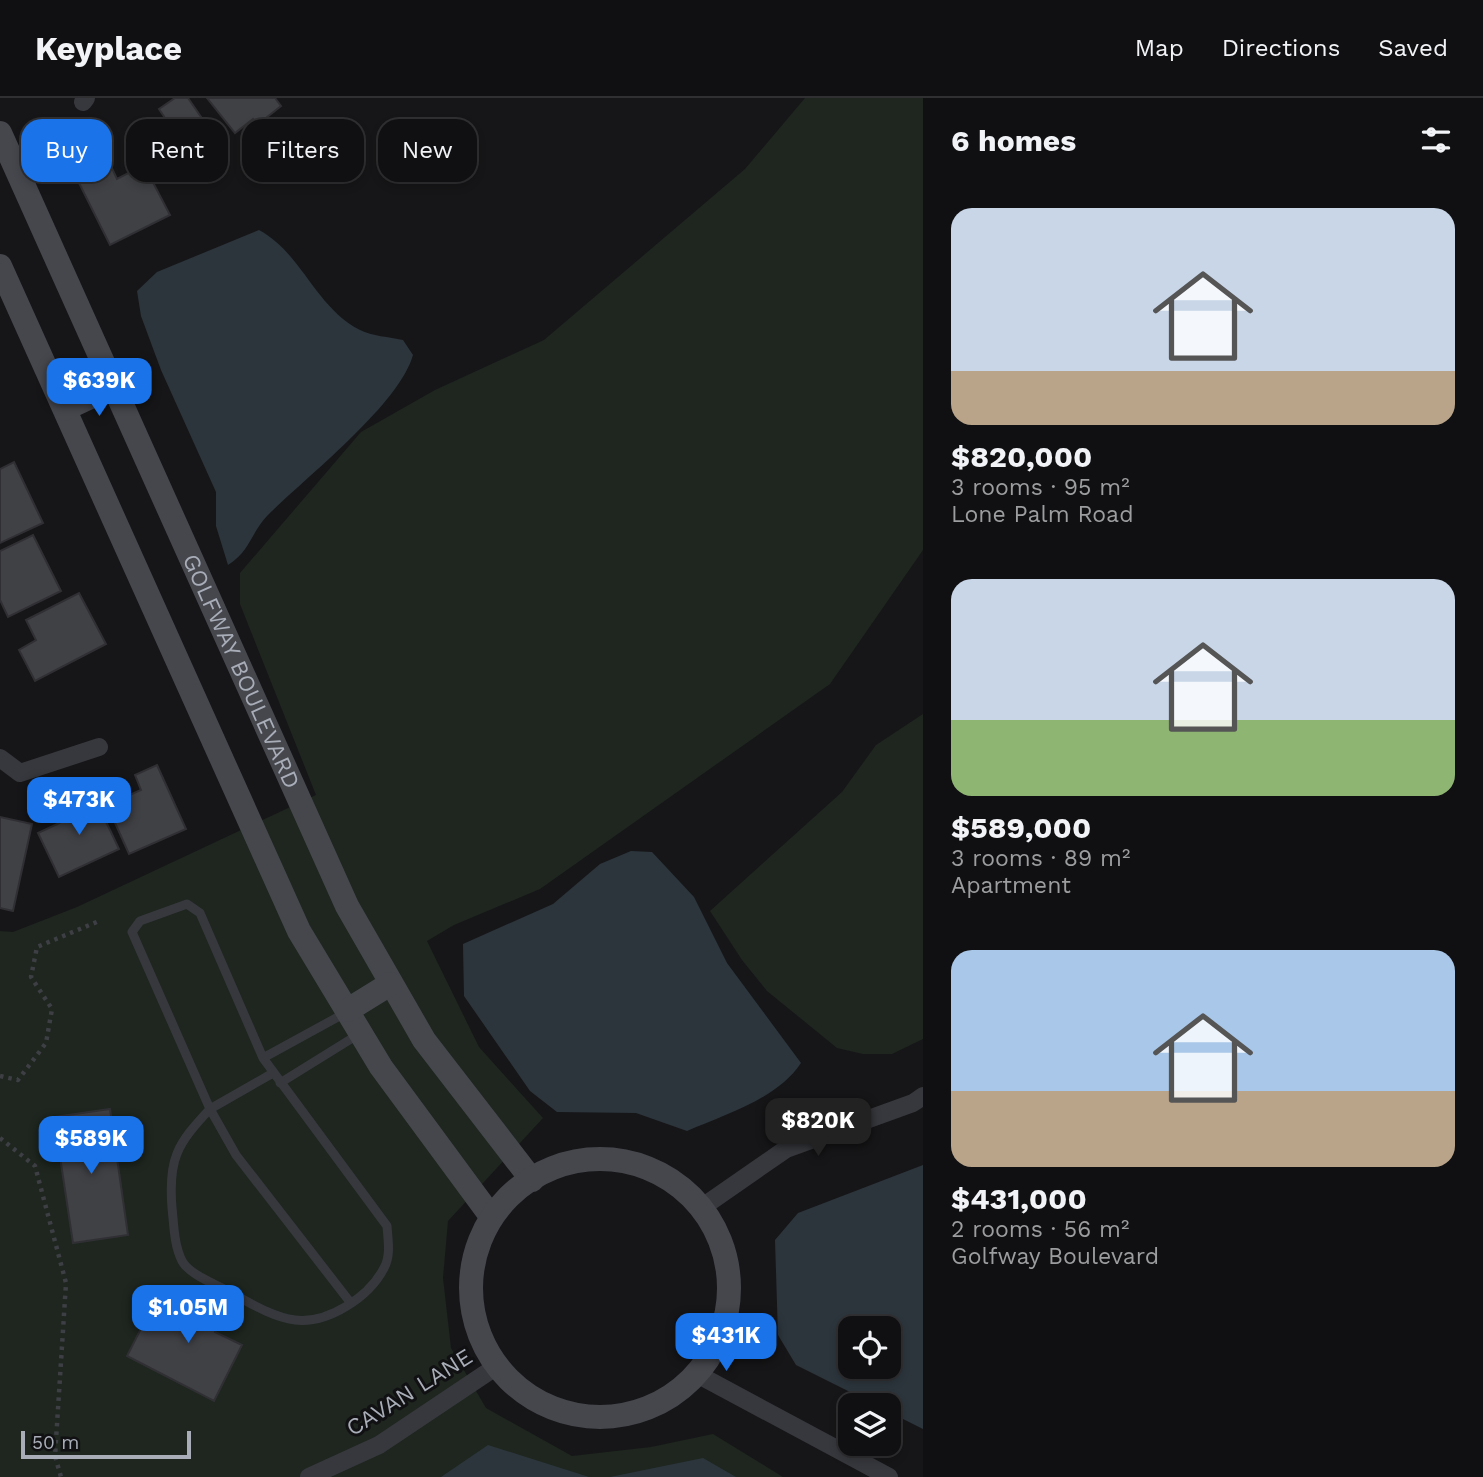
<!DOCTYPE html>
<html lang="en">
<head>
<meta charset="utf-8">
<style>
	:root { --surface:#101012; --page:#1e1e20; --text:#f1f3f6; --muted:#9c9d9f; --line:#303032; --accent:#1a73e8 }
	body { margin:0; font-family:"Work Sans",sans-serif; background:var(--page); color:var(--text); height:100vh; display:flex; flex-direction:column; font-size:26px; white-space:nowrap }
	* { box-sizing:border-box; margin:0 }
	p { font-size:23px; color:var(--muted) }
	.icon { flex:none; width:38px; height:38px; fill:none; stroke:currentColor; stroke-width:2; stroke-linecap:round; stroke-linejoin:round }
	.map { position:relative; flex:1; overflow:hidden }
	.details { display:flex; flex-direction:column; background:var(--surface); width:560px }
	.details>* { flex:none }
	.guide { position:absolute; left:21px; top:21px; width:665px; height:63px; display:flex; gap:14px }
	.tools { position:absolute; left:838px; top:1218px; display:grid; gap:14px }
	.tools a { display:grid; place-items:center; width:63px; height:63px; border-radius:14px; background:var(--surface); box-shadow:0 4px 10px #0003,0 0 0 2px var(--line); font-size:35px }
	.scale { position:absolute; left:21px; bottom:18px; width:170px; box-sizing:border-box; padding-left:7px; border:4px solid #a8adb8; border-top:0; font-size:19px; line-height:24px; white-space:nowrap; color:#a8adb8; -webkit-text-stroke:5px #111113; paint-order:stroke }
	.price { position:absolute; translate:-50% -60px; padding:0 16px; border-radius:14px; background:var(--accent); color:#fff; font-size:23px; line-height:46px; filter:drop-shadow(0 2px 4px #0008) }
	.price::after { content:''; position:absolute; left:50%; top:42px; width:21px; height:16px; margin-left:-10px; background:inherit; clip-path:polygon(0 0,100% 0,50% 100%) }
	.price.on { background:#222; color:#fff }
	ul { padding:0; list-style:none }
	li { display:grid; align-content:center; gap:14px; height:371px; padding:0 28px }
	li span { display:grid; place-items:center; height:217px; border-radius:21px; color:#555 }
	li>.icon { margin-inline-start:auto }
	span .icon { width:126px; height:126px; fill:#fffc; stroke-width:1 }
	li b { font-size:30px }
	h2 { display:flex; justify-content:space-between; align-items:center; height:84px; padding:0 28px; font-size:30px }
	.chip { padding:0 24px; border-radius:21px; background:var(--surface); box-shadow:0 4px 10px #0003,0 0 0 2px var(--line); font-size:24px; line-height:63px }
	.chip.on { background:var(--accent); color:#fff }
	header { display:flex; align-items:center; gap:42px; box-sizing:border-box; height:98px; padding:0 35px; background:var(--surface); border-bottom:2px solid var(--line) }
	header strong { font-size:33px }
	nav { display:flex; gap:38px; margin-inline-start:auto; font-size:24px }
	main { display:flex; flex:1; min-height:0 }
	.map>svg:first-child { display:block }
	.green { fill:#1e261f }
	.water { fill:#2c353c; fill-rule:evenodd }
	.building { fill:#404145; stroke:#303034; stroke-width:2 }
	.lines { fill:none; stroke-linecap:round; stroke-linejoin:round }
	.path { stroke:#3d3f44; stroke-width:4.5; stroke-dasharray:3.5 5; stroke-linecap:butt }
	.lane { stroke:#37383d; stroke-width:9 }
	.street { stroke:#37383d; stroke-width:18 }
	.secondary { stroke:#45474d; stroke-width:24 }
	.labels { text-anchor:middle; stroke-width:6; stroke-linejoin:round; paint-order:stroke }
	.street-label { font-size:23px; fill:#a8adb8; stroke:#111113 }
</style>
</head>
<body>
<header>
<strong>Keyplace</strong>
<nav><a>Map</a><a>Directions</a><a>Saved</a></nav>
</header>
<main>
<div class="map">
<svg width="923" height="1379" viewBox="0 0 923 1379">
	<rect width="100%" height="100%" fill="#161618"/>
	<path class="green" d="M805,0H923V452L830,586L540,791L454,827L427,843L479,949L543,1020L448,1123L443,1180L451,1250L486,1310L572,1358L651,1349L713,1336L783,1379H0V833L13,834L77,809L316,697L240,506V475L361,334L435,292L544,242L745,71Z
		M923,616V941L892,956H863L837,950L767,893L742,862L710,813L842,694L876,647Z"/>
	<path class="water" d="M259,132C302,155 315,209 360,232C372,238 389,239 403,242L413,257C399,307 306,379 267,418C251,435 250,453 228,467L216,428V394L161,272L141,218L137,193L157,174Z
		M631,753L652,754L694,799L727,865L801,965C777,1001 726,1016 687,1033L636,1015L557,1014L530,993L464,898L463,846L553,806L600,766Z
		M923,1067V1331L889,1314V1307H876L796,1267L778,1237L775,1142L798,1115ZM889,1230V1269H850V1230Z
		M488,1347L589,1379H441Z
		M703,1360L736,1379H610Z"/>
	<path class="building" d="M175,0H188L221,48L171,83L142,40L167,23L159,11Z
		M207,0H275L281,8L257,27L253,21L235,35Z
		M109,64L117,81L144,67L170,117L110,147L77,81Z
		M14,364L43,425L0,445V371Z
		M33,437L61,493L8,519L0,502V453Z
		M79,495L106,546L35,583L19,552L36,542L26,522Z
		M157,667L186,731L129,756L107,707L141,692L135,677Z
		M93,696L119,751L59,779L38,735L66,722L61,711Z
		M0,719L32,726L13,813L0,810Z
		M110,1011L128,1137L73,1145L54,1019Z
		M199,1190L229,1206L215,1234L242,1247L214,1303L127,1258L155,1203L185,1218Z"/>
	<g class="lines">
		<path class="path" d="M0,978L18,982L46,945L52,911L31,879L37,849L99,823
			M0,1040L35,1068L66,1185L55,1358L61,1379"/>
		<path class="lane" d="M187,806L200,815L263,960L387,1128C388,1143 391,1157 384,1170C369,1199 328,1226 295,1222C271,1219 247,1203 226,1192C213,1185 189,1176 182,1163C174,1147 174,1128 172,1110C168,1061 177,1046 210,1011L132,834L140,823Z
			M263,960L347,914
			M273,975L210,1011L236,1057L350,1204
			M280,985L359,936"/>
		<path class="street" d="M83,4L86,0
			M0,660L20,675L99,649
			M701,1110L786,1051L913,1005L923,998
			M697,1276L889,1379
			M309,1379L379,1347L497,1268"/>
		<g class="secondary">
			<path id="s1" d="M0,35L347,808L424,942L532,1082"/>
			<path d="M0,168L299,833L381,969L490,1117"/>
			<path d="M65,311L114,288"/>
			<path d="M348,912L390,886"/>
			<circle cx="600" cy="1190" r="129"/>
		</g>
	</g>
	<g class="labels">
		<g class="street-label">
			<text dy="8" stroke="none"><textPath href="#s1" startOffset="590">GOLFWAY BOULEVARD</textPath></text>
			<text transform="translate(409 1294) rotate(-32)" y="8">CAVAN LANE</text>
		</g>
	</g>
</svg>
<div class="tools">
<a><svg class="icon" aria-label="locate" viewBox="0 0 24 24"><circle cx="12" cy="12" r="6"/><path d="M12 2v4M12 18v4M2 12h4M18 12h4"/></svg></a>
<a><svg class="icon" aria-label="layers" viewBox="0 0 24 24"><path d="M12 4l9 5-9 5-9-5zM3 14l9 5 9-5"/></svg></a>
</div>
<div class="scale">50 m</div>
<b class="price" style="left:99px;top:320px">$639K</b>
<b class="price" style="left:79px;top:739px">$473K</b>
<b class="price on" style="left:818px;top:1060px">$820K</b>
<b class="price" style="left:91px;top:1078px">$589K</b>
<b class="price" style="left:188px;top:1247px">$1.05M</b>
<b class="price" style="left:726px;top:1275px">$431K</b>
<div class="guide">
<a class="chip on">Buy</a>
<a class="chip">Rent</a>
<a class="chip">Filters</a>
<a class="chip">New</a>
</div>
</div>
<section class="details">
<h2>6 homes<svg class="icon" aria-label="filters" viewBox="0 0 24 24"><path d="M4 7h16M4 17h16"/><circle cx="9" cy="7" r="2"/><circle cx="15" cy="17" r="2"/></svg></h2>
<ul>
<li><span style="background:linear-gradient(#c9d6e8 75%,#b9a48a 0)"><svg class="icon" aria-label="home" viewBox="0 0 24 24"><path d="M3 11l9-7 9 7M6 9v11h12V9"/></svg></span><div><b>$820,000</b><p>3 rooms · 95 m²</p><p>Lone Palm Road</p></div></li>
<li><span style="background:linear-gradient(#c9d6e8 65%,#8fb573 0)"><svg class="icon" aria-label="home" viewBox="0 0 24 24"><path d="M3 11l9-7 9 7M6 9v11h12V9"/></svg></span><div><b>$589,000</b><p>3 rooms · 89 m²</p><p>Apartment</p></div></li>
<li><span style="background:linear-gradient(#a9c7e8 65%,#b9a48a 0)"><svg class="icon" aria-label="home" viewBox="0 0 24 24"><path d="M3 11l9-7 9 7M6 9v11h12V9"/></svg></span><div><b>$431,000</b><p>2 rooms · 56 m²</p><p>Golfway Boulevard</p></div></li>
</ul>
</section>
</main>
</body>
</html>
